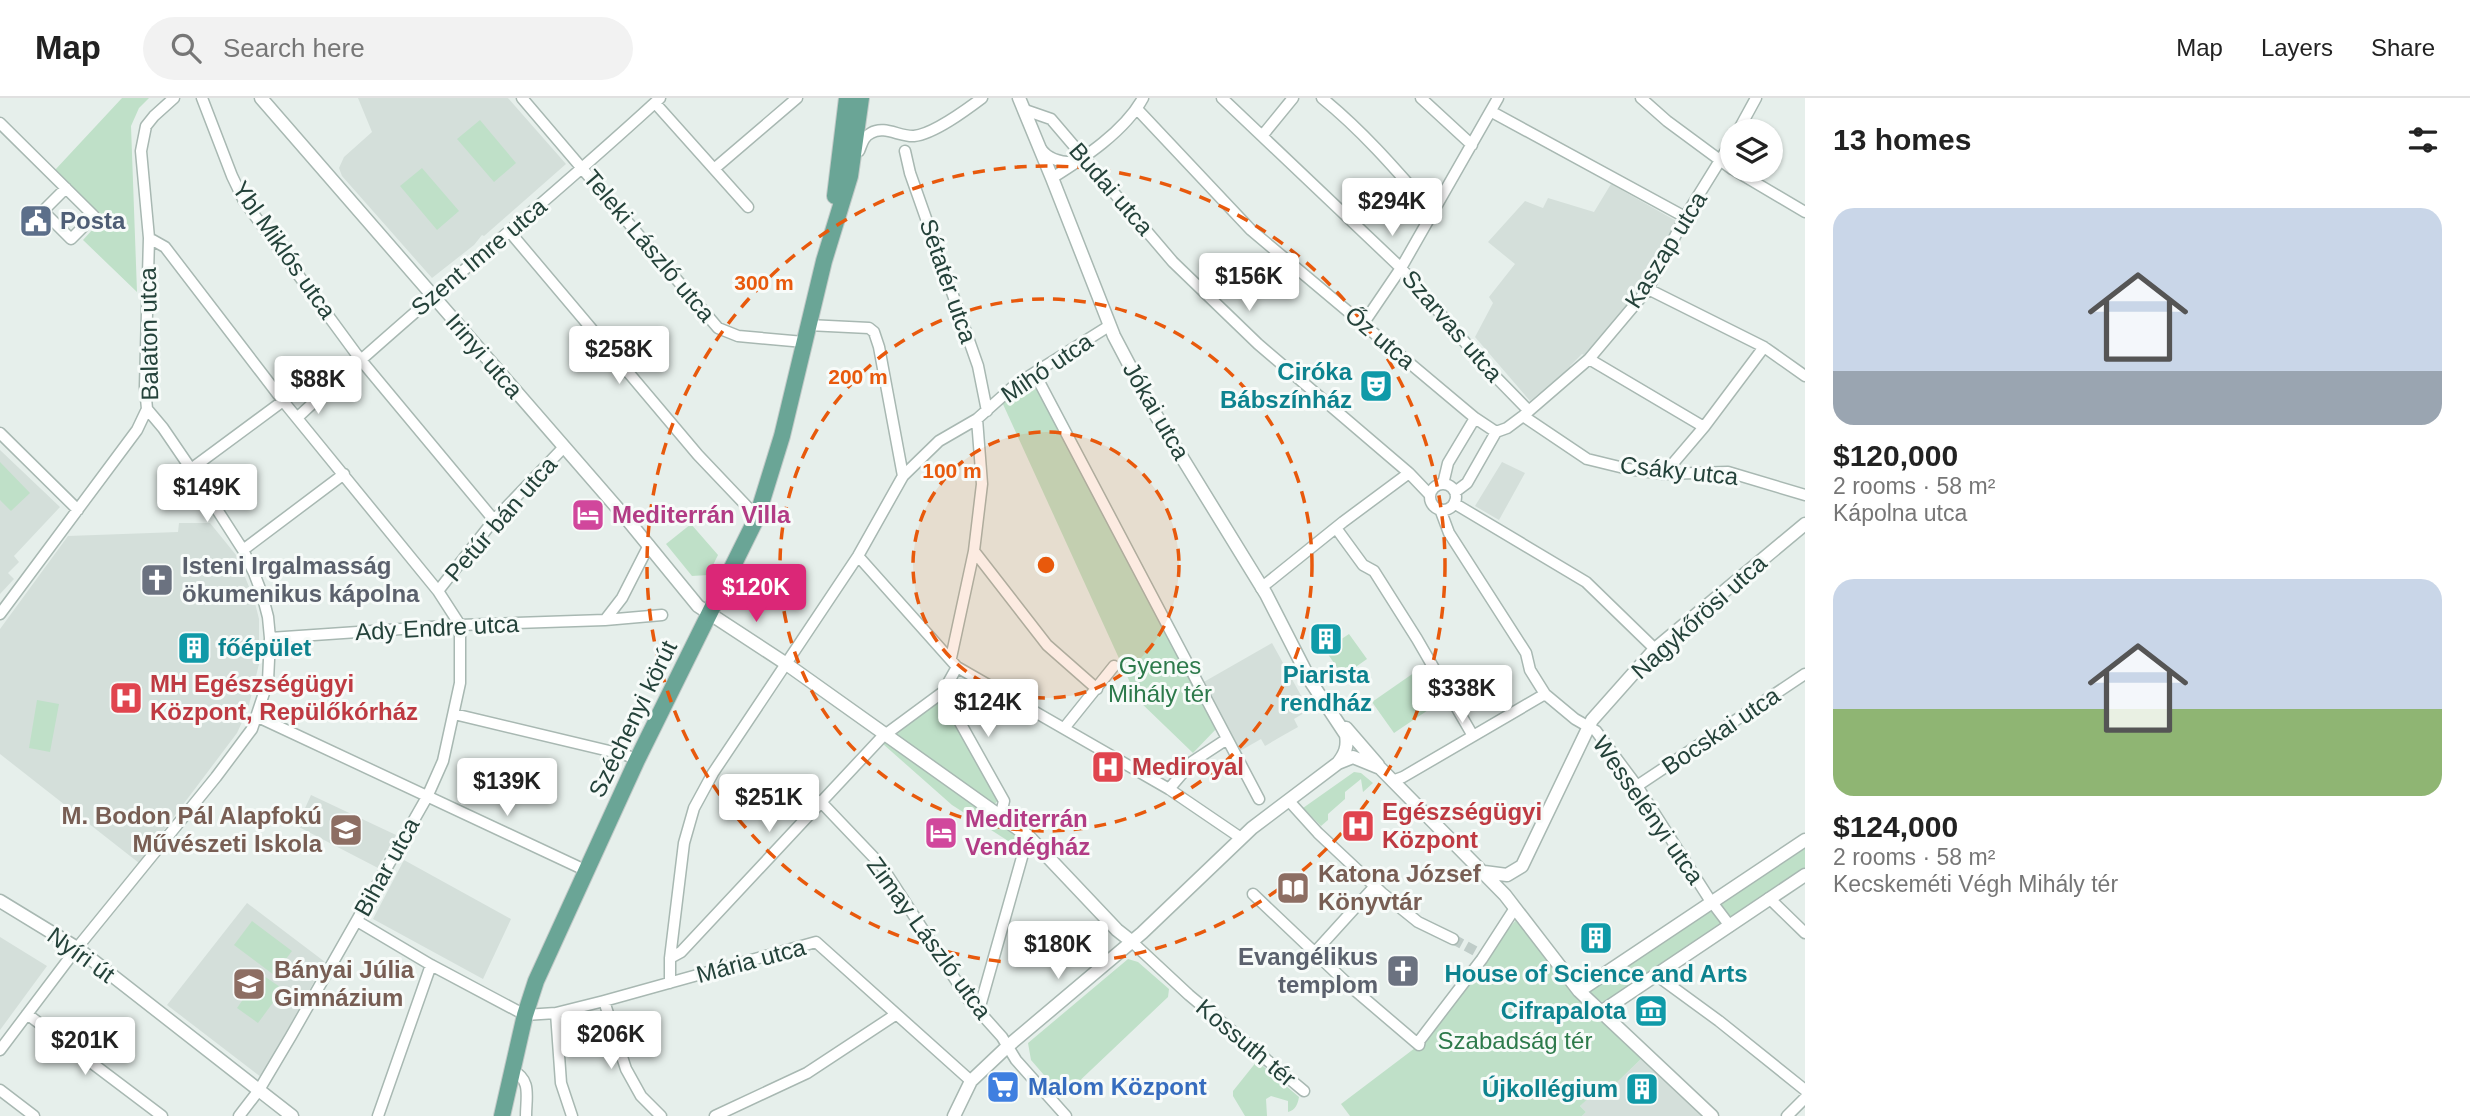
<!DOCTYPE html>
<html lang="en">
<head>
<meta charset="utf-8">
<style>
	:root { --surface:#fff; --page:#f2f2f2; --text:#222; --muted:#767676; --line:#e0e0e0; --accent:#db2777 }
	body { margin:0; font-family:Helvetica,sans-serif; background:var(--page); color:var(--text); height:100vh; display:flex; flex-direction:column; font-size:26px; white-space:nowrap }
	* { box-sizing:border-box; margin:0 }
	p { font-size:23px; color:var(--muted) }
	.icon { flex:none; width:38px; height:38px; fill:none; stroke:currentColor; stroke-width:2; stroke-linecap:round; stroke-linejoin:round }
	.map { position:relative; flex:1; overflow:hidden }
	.drawer { display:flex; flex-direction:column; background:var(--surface); width:665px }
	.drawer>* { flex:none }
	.tools { position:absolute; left:1720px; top:21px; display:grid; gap:14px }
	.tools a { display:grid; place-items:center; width:63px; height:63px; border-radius:50%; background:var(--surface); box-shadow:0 2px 5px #0004; font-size:35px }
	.price { position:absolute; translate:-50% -60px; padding:0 16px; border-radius:7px; background:#fff; color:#222; font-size:23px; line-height:46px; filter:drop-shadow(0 2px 4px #0008) }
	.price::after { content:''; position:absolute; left:50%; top:42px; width:21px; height:16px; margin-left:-10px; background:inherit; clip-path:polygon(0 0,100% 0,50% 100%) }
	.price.active { background:var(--accent); color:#fff }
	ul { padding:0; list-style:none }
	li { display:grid; align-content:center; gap:14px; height:371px; padding:0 28px }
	li span { display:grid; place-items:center; height:217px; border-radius:21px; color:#555 }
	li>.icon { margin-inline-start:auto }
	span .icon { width:126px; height:126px; fill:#fffc; stroke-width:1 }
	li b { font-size:30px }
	h2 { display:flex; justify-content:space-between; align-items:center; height:84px; padding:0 28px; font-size:30px }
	header { display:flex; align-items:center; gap:42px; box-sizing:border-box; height:98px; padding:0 35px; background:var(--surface); border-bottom:2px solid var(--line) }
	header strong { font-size:33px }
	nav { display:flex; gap:38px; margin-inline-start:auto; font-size:24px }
	.search { width:490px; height:63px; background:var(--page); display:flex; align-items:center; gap:18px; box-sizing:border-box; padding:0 24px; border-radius:38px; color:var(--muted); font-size:26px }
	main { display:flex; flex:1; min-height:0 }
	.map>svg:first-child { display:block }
	.built { fill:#d4dfda }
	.green { fill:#bfe0c8 }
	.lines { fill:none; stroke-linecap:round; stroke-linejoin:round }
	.minor-tunnel { stroke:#bfccc8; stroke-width:10; stroke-dasharray:10 5; stroke-linecap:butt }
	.minor-casing { stroke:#a8b8b2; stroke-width:13 }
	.tertiary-casing { stroke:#a8b8b2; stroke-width:15 }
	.primary-casing { stroke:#c2cac8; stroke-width:18 }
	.minor { stroke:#fff; stroke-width:10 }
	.tertiary { stroke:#fff; stroke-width:12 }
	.primary { stroke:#6aa596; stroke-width:16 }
	.ring { fill:none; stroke:#e8590c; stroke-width:3.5; stroke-dasharray:12 9 }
	.labels { text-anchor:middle; stroke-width:6; stroke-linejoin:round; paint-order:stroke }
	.street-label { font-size:24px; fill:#24423a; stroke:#f7fbf9 }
	.service-label { font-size:24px; font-weight:bold; fill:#4e5e75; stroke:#f7fbf9; text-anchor:start }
	.culture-label { font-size:24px; font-weight:bold; fill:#0d838f; stroke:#f7fbf9; text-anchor:end }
	.hotel-label { font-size:24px; font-weight:bold; fill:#b23c85; stroke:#f7fbf9; text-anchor:start }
	.worship-label { font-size:24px; font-weight:bold; fill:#5b616d; stroke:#f7fbf9; text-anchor:start }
	.park-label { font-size:24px; fill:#2d7a4b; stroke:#f7fbf9 }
	.health-label { font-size:24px; font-weight:bold; fill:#be3a42; stroke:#f7fbf9; text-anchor:start }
	.education-label { font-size:24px; font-weight:bold; fill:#785e54; stroke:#f7fbf9; text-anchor:start }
	.shop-label { font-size:24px; font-weight:bold; fill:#366cbe; stroke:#f7fbf9; text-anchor:start }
	.centre { fill:#e8590c; stroke:#f7fbf9; stroke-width:3.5 }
	.ring-label { font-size:21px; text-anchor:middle; font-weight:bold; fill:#e8590c; stroke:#f7fbf9; stroke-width:6; stroke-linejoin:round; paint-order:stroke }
</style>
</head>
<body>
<header>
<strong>Map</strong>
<div class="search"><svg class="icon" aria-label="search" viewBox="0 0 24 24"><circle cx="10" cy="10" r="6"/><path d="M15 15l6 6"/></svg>Search here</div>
<nav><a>Map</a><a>Layers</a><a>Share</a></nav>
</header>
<main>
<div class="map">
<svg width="1805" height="1018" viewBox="0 0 1805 1018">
	<rect width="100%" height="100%" fill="#e6efeb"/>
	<path class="built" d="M358,0H508L566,66L484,138L482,137L474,147L432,180L342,78L339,70L344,59L372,34Z
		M1611,86L1678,124L1650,175L1647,174L1638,190L1640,192L1584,257L1582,256L1570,268L1571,269L1530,303L1475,239L1493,205L1489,199L1515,166L1488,144L1525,103L1543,110L1548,100L1594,114Z
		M0,352L60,409L14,458L19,464L8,475L14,481L0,496Z
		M1502,364L1525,375L1499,422L1475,408Z
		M179,425H210L236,457L254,501L259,521V566L248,611L237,635L139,765L0,656V531L68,438L178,434Z
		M1272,545L1309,612L1294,621L1298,629L1282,638L1265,648L1261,641L1240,653L1202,585Z
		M311,697L396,737L378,770L297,728Z
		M404,762L511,821L483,881L373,821Z
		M247,805L325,864L261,979L167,907Z
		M0,839L47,868L0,932Z
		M1642,960L1703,1018H1582L1586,1014L1580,1008L1601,988L1607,994Z"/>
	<path class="green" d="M122,0H149L139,10L131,28L137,194L83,142L103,120L55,72Z
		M480,22L516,65L494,84L457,41Z
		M422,70L459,113L437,132L400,88Z
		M1034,279L1217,630L1193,655L1138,602L1002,304Z
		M0,364L30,395L11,413L0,402Z
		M691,426L718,457L708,477L692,478L666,446Z
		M1349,536L1367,561L1343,578L1325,552Z
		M1418,572L1440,604L1394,635L1372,604Z
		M941,599L999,701L994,707L892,635Z
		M37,602L59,606L50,654L29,650Z
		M885,643L1020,740L1019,750L952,707L883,646Z
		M1354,674L1361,675L1373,685L1363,694L1361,681L1345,694V701L1328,716V722L1321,728L1303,710Z
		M1805,745V774L1619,896L1602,904L1593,898L1590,892Z
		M1517,821L1584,906L1642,960L1607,994L1601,989L1580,1008L1586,1014L1582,1018H1350L1341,1006L1419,947L1482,861Z
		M252,823L292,853L274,877L234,847Z
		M1128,861L1138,864L1169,891L1168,899L1072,990L1064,993L1056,991L1031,962L1028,945Z
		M261,876L283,891L258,925L237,910Z
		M1257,963L1299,999C1298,1005 1296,1012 1288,1014V1003L1271,998L1266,1001L1267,1018H1245L1233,998V993Z"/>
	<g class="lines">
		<path class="minor-tunnel" d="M1453,841L1475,853"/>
		<defs>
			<path id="minor" d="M202,0L232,78L244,103L360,261L494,422
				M522,0L718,230L738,238L804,244
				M1222,0L1401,170L1488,271L1529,313
				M1322,0C1364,34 1398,74 1433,114
				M1421,0L1472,47
				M1641,0L1667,23L1732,71
				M655,5L748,109
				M1137,11L1251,132L1475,320
				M1025,12L1051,21L1173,164L1258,246L1409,375L1430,397
				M1492,14L1685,119
				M0,25L94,118L71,141L43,113L66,90
				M1738,33L1756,0
				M1262,38L1293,0
				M1041,51C1049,62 1063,65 1077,64
				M859,53C862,46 863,39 871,35C884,27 900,39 914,38C934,36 966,12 982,0
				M905,53L910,75L978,268L987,313
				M714,71L797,0
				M1734,72L1805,114
				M1052,80C1084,60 1125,33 1143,0
				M509,133L698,357L757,419
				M149,140L165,149L283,303L438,493L460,527V585L443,663L427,699L291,938L259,992L239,1018
				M1648,191L1764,249L1805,278
				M1363,226L1401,170L1498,0
				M808,227L869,230L874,234L879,249L903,378
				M1589,261L1704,329
				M1035,276L1259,701
				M1523,318L1587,361L1628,371L1664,376L1728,374L1805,397
				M298,319C416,209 542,109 660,0
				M0,335L78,412
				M191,371L283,303
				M1664,376L1704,329L1764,249
				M1443,386L1448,365L1475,320L1496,334
				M1430 399a13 13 0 1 1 26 0a13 13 0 1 1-26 0Z
				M1455,394L1467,385L1496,334L1507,330L1523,318L1589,261L1648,191L1685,119L1732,43
				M1455,403L1457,407L1586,484L1655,551
				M1440,411L1449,435L1526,555L1530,572L1545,596L1575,621L1596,633L1637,688L1708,799L1730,828
				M1336,430L1363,467L1374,473L1417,541L1473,638
				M243,452L344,376
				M974,453L1047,547L1097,591
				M858,458L957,569L1169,691L1241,740
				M1261,490L1343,424L1409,375
				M438,493L494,422L564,349
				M0,516L137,332L147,311
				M605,522L622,500L649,447
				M270,540L460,527L605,522L662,517
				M951,560L974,453L982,386L977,321
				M943,594L1004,703L1000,719
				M454,616L626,657L637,662
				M258,619L587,773
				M1065,629L1114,568
				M1392,683L1403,679L1545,596
				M1637,688L1805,576
				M1169,691L1192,664L1227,641
				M820,703L881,767L968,901L1002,939L1016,962L1066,1018
				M1289,703L1318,735L1382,795L1418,824L1453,841
				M1253,796L1351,889L1419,947L1420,942L1482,861L1515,810
				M1769,800L1805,835
				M357,823L431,867L525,917L556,915L604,903L816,844L971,983
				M1131,843L1189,897L1304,993
				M1315,854L1374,789
				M670,860L681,854L882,639L943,594L957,569
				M1656,877L1719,923L1805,992
				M670,885V860L684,745L694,710L713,675L858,458L903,378L939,343L977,321L1015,287L1109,228
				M604,903L626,971L641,998L661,1018
				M979,912L1028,738
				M556,915L561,985L572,1018
				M27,916L162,1018
				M0,952L77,850L216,679L252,631L268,583L270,540L268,519L262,496L254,475L243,452L191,371L163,330L147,311L145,289L149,140L141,53L146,28L154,18L174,0
				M512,972C532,982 526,998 526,1018
				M0,992L34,1018
				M378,1018L431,867
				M715,1018L807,975L895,917
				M1787,1018L1805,1000"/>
			<path id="tertiary" d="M261,0L626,420L698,508L785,565L1028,738L1117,832L1131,843
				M1346,630L1378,667
				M1338,665L1353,659L1380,670L1384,674L1505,797L1579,893L1712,1018
				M1484,774L1507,777L1522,768L1592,622L1655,551L1805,426
				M0,803L77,850L292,1018
				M1579,893L1805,742
				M1601,914L1805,777
				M954,1018L971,983L1008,948L1142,835L1252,730L1338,665C1345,656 1348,649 1346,637L1311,584L1266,496L1154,314L1114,238L1052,80L1019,0"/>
			<path id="primary" d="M835,98L847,0
				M502,1018L525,917L536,883L637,662L757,419L782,338L824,163L850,78L861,0"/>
		</defs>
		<use href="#minor" class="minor-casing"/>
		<use href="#tertiary" class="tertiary-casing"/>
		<use href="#primary" class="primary-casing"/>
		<use href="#minor" class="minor"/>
		<use href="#tertiary" class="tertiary"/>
		<use href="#primary" class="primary"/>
	</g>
	<circle cx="1046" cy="467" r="133" fill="#e8590c" fill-opacity=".12"/>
	<g class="ring">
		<circle cx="1046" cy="467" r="133"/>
		<circle cx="1046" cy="467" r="266"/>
		<circle cx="1046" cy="467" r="399"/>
	</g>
	<defs>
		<symbol id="civic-square" viewBox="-11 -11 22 22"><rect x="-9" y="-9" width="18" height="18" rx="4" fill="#5c6f8a" stroke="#f7fbf9"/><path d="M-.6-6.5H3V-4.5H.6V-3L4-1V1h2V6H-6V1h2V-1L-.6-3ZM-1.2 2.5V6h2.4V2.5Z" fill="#fff"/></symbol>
		<symbol id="theatre-square" viewBox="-11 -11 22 22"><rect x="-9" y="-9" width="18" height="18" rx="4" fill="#0f9aa8" stroke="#f7fbf9"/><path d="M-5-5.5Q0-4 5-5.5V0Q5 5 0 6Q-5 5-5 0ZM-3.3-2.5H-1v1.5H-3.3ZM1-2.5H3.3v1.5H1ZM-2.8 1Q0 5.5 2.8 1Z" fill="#fff"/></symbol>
		<symbol id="hotel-square" viewBox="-11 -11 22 22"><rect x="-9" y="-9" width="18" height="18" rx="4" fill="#d1479c" stroke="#f7fbf9"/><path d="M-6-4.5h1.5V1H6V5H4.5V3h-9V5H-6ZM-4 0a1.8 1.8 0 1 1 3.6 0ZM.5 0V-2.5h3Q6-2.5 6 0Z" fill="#fff"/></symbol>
		<symbol id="church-square" viewBox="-11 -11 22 22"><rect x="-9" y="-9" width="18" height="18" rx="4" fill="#6b7280" stroke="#f7fbf9"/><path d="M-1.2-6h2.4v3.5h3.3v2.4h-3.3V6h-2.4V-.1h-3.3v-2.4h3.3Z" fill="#fff"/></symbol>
		<symbol id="building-square" viewBox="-11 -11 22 22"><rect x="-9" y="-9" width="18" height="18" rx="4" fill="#0f9aa8" stroke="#f7fbf9"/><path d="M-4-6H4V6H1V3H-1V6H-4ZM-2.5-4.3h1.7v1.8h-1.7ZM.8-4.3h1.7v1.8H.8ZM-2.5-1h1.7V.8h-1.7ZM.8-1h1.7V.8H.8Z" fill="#fff"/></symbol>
		<symbol id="hospital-square" viewBox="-11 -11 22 22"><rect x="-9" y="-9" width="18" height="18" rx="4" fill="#e0444e" stroke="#f7fbf9"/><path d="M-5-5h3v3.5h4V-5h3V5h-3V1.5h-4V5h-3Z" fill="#fff"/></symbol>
		<symbol id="school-square" viewBox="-11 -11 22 22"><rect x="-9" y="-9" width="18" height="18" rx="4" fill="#8d6e63" stroke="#f7fbf9"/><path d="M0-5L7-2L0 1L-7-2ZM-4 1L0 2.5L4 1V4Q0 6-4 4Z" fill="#fff"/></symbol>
		<symbol id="library-square" viewBox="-11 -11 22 22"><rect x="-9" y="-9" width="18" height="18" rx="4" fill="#8d6e63" stroke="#f7fbf9"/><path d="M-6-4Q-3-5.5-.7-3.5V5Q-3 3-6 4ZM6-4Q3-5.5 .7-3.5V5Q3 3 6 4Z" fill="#fff"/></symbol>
		<symbol id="museum-square" viewBox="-11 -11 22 22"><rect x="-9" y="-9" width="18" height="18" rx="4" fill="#0f9aa8" stroke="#f7fbf9"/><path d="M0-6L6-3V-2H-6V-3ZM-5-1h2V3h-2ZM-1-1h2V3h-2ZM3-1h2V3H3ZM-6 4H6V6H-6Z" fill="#fff"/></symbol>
		<symbol id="supermarket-square" viewBox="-11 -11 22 22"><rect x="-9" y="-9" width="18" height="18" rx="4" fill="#3f7fe0" stroke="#f7fbf9"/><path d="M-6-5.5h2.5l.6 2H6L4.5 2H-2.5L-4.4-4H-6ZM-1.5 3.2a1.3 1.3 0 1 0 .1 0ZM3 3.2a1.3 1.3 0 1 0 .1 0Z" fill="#fff"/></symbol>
	</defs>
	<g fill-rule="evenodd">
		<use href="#civic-square" x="17" y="104" width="38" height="38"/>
		<use href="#theatre-square" x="1357" y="269" width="38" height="38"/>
		<use href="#hotel-square" x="569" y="398" width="38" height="38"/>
		<use href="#church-square" x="138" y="463" width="38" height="38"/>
		<use href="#building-square" x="1307" y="522" width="38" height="38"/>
		<use href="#building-square" x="175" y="531" width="38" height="38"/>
		<use href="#hospital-square" x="107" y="581" width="38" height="38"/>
		<use href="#hospital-square" x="1089" y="650" width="38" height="38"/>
		<use href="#hospital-square" x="1339" y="709" width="38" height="38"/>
		<use href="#school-square" x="327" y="713" width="38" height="38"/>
		<use href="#hotel-square" x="922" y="716" width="38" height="38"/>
		<use href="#library-square" x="1274" y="771" width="38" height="38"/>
		<use href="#building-square" x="1577" y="821" width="38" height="38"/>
		<use href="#church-square" x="1384" y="854" width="38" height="38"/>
		<use href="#school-square" x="230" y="867" width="38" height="38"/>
		<use href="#museum-square" x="1632" y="894" width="38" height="38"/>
		<use href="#supermarket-square" x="984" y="970" width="38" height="38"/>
		<use href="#building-square" x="1623" y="972" width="38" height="38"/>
	</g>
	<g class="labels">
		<g class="street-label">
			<text transform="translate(1111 91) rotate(49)" y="8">Budai utca</text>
			<text transform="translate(649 148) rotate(50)" y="8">Teleki László utca</text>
			<text transform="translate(284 152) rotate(55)" y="8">Ybl Miklós utca</text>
			<text transform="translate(1666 152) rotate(-58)" y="8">Kaszap utca</text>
			<text transform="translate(479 159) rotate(-40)" y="8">Szent Imre utca</text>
			<text transform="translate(948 183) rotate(71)" y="8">Sétatér utca</text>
			<text transform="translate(1452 228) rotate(49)" y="8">Szarvas utca</text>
			<text transform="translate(149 236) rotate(-91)" y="8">Balaton utca</text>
			<text transform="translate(1380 240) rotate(40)" y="8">Őz utca</text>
			<text transform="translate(484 258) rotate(49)" y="8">Irinyi utca</text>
			<text transform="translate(1047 270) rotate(-34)" y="8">Mihó utca</text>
			<text transform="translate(1156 313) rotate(60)" y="8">Jókai utca</text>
			<text transform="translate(1679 373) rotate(6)" y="8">Csáky utca</text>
			<text transform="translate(501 421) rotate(-49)" y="8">Petúr bán utca</text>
			<text transform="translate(1699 519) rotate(-42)" y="8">Nagykőrösi utca</text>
			<text transform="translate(437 530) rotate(-3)" y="8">Ady Endre utca</text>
			<text transform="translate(633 621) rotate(-64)" y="8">Széchenyi körút</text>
			<text transform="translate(1721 633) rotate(-34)" y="8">Bocskai utca</text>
			<text transform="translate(1648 712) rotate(55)" y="8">Wesselényi utca</text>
			<text transform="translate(387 769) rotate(-61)" y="8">Bihar utca</text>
			<text transform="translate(929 840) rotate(54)" y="8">Zimay László utca</text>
			<text transform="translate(81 857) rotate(36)" y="8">Nyíri út</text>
			<text transform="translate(751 863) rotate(-15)" y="8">Mária utca</text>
			<text transform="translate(1246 945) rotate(40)" y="8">Kossuth tér</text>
		</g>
		<g class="service-label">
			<text x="60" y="131">Posta</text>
		</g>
		<g class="culture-label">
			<text x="1352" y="282">Ciróka<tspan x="1352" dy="28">Bábszínház</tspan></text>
			<text x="218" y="558" text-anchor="start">főépület</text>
			<text x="1326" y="585" text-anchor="middle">Piarista<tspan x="1326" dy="28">rendház</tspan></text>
			<text x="1596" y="884" text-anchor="middle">House of Science and Arts</text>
			<text x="1626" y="921">Cifrapalota</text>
			<text x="1618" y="999">Újkollégium</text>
		</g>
		<g class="hotel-label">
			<text x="612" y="425">Mediterrán Villa</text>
			<text x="965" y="729">Mediterrán<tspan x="965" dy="28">Vendégház</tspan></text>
		</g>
		<g class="worship-label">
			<text x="182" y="476">Isteni Irgalmasság<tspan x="182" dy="28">ökumenikus kápolna</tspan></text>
			<text x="1378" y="867" text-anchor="end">Evangélikus<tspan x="1378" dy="28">templom</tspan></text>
		</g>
		<g class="park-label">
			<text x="1160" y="576">Gyenes<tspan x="1160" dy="28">Mihály tér</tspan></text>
			<text x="1515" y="951">Szabadság tér</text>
		</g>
		<g class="health-label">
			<text x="150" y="594">MH Egészségügyi<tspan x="150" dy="28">Központ, Repülőkórház</tspan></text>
			<text x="1132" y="677">Mediroyal</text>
			<text x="1382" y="722">Egészségügyi<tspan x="1382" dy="28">Központ</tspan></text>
		</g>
		<g class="education-label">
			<text x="322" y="726" text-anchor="end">M. Bodon Pál Alapfokú<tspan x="322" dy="28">Művészeti Iskola</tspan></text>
			<text x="1318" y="784">Katona József<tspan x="1318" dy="28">Könyvtár</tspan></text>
			<text x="274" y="880">Bányai Júlia<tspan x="274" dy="28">Gimnázium</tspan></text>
		</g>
		<g class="shop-label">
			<text x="1028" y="997">Malom Központ</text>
		</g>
	</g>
	<circle cx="1046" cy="467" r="10" class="centre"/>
	<g class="ring-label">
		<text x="764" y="192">300 m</text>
		<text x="858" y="286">200 m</text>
		<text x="952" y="380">100 m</text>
	</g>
</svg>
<div class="tools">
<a><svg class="icon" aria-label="layers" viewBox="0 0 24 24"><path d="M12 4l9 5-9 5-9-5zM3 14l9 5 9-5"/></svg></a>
</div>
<b class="price" style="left:1392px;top:140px">$294K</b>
<b class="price" style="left:1249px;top:215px">$156K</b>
<b class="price" style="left:619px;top:288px">$258K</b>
<b class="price" style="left:318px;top:318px">$88K</b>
<b class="price" style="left:207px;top:426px">$149K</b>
<b class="price active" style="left:756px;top:526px">$120K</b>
<b class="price" style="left:1462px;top:627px">$338K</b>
<b class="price" style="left:988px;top:641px">$124K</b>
<b class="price" style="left:507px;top:720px">$139K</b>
<b class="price" style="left:769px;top:736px">$251K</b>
<b class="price" style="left:1058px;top:883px">$180K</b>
<b class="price" style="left:611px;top:973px">$206K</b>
<b class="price" style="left:85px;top:979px">$201K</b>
</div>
<section class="drawer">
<h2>13 homes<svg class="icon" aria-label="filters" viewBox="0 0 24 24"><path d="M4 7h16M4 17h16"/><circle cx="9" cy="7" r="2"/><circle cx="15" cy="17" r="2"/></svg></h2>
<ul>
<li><span style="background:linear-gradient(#c9d6e8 75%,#9aa5b1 0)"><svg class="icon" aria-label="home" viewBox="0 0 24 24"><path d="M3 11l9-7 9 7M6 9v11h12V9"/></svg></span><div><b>$120,000</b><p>2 rooms · 58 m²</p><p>Kápolna utca</p></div></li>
<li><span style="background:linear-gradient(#c9d6e8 60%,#8fb573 0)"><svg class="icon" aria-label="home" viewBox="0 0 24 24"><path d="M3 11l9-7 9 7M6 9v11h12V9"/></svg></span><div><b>$124,000</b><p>2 rooms · 58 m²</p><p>Kecskeméti Végh Mihály tér</p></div></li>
</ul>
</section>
</main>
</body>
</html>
